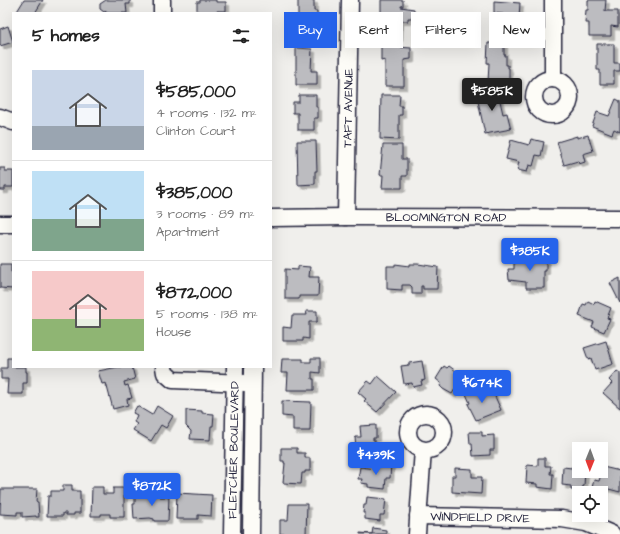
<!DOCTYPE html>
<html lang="en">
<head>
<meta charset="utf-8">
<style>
	:root { --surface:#fff; --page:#f2f2f2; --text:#222; --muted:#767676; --line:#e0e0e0; --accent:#2563eb }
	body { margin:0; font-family:"Architects Daughter",sans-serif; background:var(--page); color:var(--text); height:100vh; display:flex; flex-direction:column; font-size:15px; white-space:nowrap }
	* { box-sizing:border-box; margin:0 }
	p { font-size:13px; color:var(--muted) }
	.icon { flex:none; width:22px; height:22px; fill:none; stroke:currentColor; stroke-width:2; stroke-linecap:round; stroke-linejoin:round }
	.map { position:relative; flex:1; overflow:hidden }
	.drawer { position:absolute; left:12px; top:12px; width:260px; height:356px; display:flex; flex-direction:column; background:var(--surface); border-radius:0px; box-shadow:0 4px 16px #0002 }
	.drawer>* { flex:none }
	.banner { position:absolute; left:284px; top:12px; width:276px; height:36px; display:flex; gap:8px }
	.needle { width:26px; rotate:181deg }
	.tools { position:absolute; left:572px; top:442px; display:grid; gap:8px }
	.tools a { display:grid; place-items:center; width:36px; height:36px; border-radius:0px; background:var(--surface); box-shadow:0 4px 16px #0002; font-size:20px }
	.price { position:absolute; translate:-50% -34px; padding:0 9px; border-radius:4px; background:var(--accent); color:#fff; font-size:13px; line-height:26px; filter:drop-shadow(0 1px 2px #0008) }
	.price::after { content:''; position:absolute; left:50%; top:24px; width:12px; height:9px; margin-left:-6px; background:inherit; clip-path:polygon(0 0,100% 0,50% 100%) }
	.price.on { background:#222; color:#fff }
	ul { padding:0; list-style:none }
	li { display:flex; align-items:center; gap:12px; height:100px; padding:0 20px }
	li+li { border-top:1px solid var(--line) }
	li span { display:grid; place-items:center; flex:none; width:112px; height:80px; border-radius:0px; color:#555 }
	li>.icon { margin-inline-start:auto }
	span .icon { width:48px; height:48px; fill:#fffc; stroke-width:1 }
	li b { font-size:17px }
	h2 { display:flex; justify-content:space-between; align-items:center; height:48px; padding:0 20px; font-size:17px }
	.chip { padding:0 14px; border-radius:0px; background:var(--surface); box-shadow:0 4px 16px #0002; font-size:14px; line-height:36px }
	.chip.on { background:var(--accent); color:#fff }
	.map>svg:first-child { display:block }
	.building { fill:#bcbcc0; stroke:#22223b; filter:url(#shadow) }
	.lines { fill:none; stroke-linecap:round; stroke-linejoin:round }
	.minor-casing { stroke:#22223b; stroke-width:19 }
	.minor { stroke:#fdfcf7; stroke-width:16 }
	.labels { text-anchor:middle; stroke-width:4; stroke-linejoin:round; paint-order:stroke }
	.street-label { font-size:12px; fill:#22223b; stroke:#fdfcf7 }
</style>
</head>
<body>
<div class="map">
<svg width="620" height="534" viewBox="0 0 620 534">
	<defs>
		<filter id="shadow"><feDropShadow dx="3.5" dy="3.5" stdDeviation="0" flood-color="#0004"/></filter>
	</defs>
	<rect width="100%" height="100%" fill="#f0efec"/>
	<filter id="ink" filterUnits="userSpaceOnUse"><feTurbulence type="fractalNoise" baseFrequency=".025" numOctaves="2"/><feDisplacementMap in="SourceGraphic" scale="8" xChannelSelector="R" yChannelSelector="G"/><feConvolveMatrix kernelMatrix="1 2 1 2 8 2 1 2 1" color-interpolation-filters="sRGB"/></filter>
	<g filter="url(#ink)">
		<path class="building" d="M24,0H43L35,13H16Z
			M106,0H130V4H126L127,13H107V11L104,12L100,9V4Z
			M200,0H216V2H226V11H217V13H197V2H200Z
			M298,0H314V11H317V41H298Z
			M381,0H403V6H401V7L414,9V18H408V21H400L399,38H383V14H381Z
			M588,0H606L605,11H618V27L611,26V36H589V23H585L586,10H588Z
			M494,1L520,3L519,18H522V34H506V22H502L503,14L494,13Z
			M8,26L13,42L0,46V29Z
			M488,43H504V55H506V65H508V68H509V83L489,84L488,82L489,63H487Z
			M597,44H614V63H620V71H614V84H600V70H597Z
			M381,46L411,48V59L404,60V86H385V60L381,61Z
			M296,48L312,49L311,71H317V85H296Z
			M497,88L503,114L507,113L511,129L485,134L476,92Z
			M299,95H316V107H318V118H314V130H298V113H293V102H299Z
			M381,95H400L399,106H402V115H399V140L380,139Z
			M616,99L620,101V132L614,129L612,134L592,126L597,112L609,116Z
			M588,135L593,151L583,154L585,162L579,164L578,161L564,165L557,142L577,136V138Z
			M531,139L544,142L541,156L536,155L533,166L529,165L527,172L517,170L519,162L506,159L511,140L529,145Z
			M297,141H316L317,171H315V184L298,185Z
			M383,145H402V159H407V176H402V188H382L383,175H380Z
			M0,168H5V171H13V187H5V190H0Z
			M532,256H546V271H544V288H526V282L509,280L508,269H514V262H532Z
			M0,264H11V272H13V289L0,288Z
			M395,264L410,266V264H418L438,267L437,289H423V286H421V294H412V287L410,285H402V290L387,289V266H395Z
			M298,266L310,267L309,277H319L318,296H299V299H285V269L298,270Z
			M620,278V303L610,283Z
			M588,301L594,304L595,301L611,308L607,318L610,319L604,332L592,327L594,322L579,316L583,304L586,305Z
			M306,311H317V322H309V339L303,338V341H283V327L291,328L292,315H307Z
			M606,341L613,364L595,370L591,358L588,359L584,348Z
			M7,358H13V367H26V372H27V383H23V394H7L8,379H1V368H7Z
			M311,358H320V373L312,372V379H314V390H287L288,373H281L282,359H303V362H311Z
			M422,361L425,380L421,381L422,385L413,387L412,383L404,384L401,366L409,365V363Z
			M444,366L447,368L449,366L463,376L452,394L443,389L440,386L441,383L436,379Z
			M118,367H132L135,379L124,382L125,386L128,385L132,398L127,399L128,405L113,409L106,383L102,384L98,371Z
			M617,371L620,373V408L603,393L612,383L609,380Z
			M378,376L396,392L377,412L364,401L366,399L358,392L368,381L372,384Z
			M481,387L485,396L493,392L501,410L476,420L468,404L470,403L466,394Z
			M282,401L311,402L310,431H293V417L282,416Z
			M137,406L152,415L157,406L173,416L166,428L161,425L151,441L133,430L137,424L134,422L137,415L133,413Z
			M186,410L202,411V413L214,414L213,426H211L210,440L190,439L191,431L186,426Z
			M376,425V438H373V440H375V447H373V450H356L355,437H361L360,426Z
			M469,432H482V436L494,435V450H490V455L473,456L472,444H470Z
			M281,448H297V453H305V458H310V471H305V473H302L301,484L283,483L285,463H284V461H281Z
			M538,458H545V466H551L550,474H553L552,489L537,487V484L526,483L527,465L538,466Z
			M378,463L391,464L390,478H386L385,489L368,487V484L361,483L362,479H358L360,467L377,469Z
			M572,466H579V471H585L584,486H583L582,491L571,490V486L562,485L563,467L572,468Z
			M603,467L620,471V492L605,488L604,494L591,491L594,480L599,481Z
			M455,468L472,469V477H482L481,494L452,492V476H455Z
			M63,485H72V491H80V513H74V515H66V513H63V516H47L48,496H51V491H63Z
			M92,487H103V494H113V488H124V517H110V514H101V516H91Z
			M1,489H37L36,502H38L39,517H36V516L22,517V512H17V515L0,514Z
			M147,490H160V497H169L168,521H154V519L150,518L134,519L133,504H135V496H146Z
			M177,493L212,495L211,516L198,515V519H176Z
			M367,497L386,499L384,515H380V521L365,519V513H363L364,505H366Z
			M289,504H307L306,534H280V520H288Z
			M373,528L386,530V534H360V533L372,534Z"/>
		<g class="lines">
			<defs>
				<g id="minor">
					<path d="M162,0V13"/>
					<path d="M553,79V0"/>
					<circle cx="552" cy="97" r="18"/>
					<path d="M0,117L13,122"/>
					<path id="s1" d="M346,217L350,0"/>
					<path id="s2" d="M271,218L346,217L620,218"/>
					<path d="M0,224H13"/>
					<path d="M164,367L165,373L173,380L245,383"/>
					<circle cx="426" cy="432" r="18"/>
					<path id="s3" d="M418,516L562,519L586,523L612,534"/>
					<path id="s4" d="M232,534L235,367"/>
					<path d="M251,534L253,367"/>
					<path d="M417,534L423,450"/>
				</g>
			</defs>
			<use href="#minor" class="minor-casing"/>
			<use href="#minor" class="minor"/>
		</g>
	</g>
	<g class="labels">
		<g class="street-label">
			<text dy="4" stroke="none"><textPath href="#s1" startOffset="109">TAFT AVENUE</textPath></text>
			<text dy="4" stroke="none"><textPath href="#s2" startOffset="175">BLOOMINGTON ROAD</textPath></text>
			<text dy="4" stroke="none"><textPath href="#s4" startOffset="84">FLETCHER BOULEVARD</textPath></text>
			<text dy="4" stroke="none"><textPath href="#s3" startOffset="62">WINDFIELD DRIVE</textPath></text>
		</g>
	</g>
</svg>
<div class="tools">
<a><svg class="needle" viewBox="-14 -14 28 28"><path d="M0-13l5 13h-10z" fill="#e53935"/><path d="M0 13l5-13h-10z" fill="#767676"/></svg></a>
<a><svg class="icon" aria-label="locate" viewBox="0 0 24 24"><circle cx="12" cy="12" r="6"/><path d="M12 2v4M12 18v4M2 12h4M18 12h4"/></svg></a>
</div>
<b class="price on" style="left:492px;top:112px">$585K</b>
<b class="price" style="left:530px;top:272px">$385K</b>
<b class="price" style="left:482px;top:404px">$674K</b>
<b class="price" style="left:376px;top:476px">$439K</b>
<b class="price" style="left:152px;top:507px">$872K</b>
<div class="banner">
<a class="chip on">Buy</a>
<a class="chip">Rent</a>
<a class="chip">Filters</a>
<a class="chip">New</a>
</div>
<section class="drawer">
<h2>5 homes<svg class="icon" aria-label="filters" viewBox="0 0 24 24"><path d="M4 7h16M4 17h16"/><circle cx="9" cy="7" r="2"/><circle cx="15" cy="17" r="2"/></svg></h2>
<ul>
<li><span style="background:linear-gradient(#c9d6e8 70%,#9aa5b1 0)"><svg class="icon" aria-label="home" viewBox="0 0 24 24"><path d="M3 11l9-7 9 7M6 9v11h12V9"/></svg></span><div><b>$585,000</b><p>4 rooms · 132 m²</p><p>Clinton Court</p></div></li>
<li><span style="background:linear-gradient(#bfe0f5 60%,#7fa58c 0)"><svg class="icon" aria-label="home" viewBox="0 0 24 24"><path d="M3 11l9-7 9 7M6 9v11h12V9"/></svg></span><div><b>$385,000</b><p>3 rooms · 89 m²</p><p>Apartment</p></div></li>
<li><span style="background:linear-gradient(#f6c9c9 60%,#8fb573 0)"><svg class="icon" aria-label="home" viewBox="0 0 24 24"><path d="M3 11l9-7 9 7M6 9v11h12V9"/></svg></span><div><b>$872,000</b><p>5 rooms · 138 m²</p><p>House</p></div></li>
</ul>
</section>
</div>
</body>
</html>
